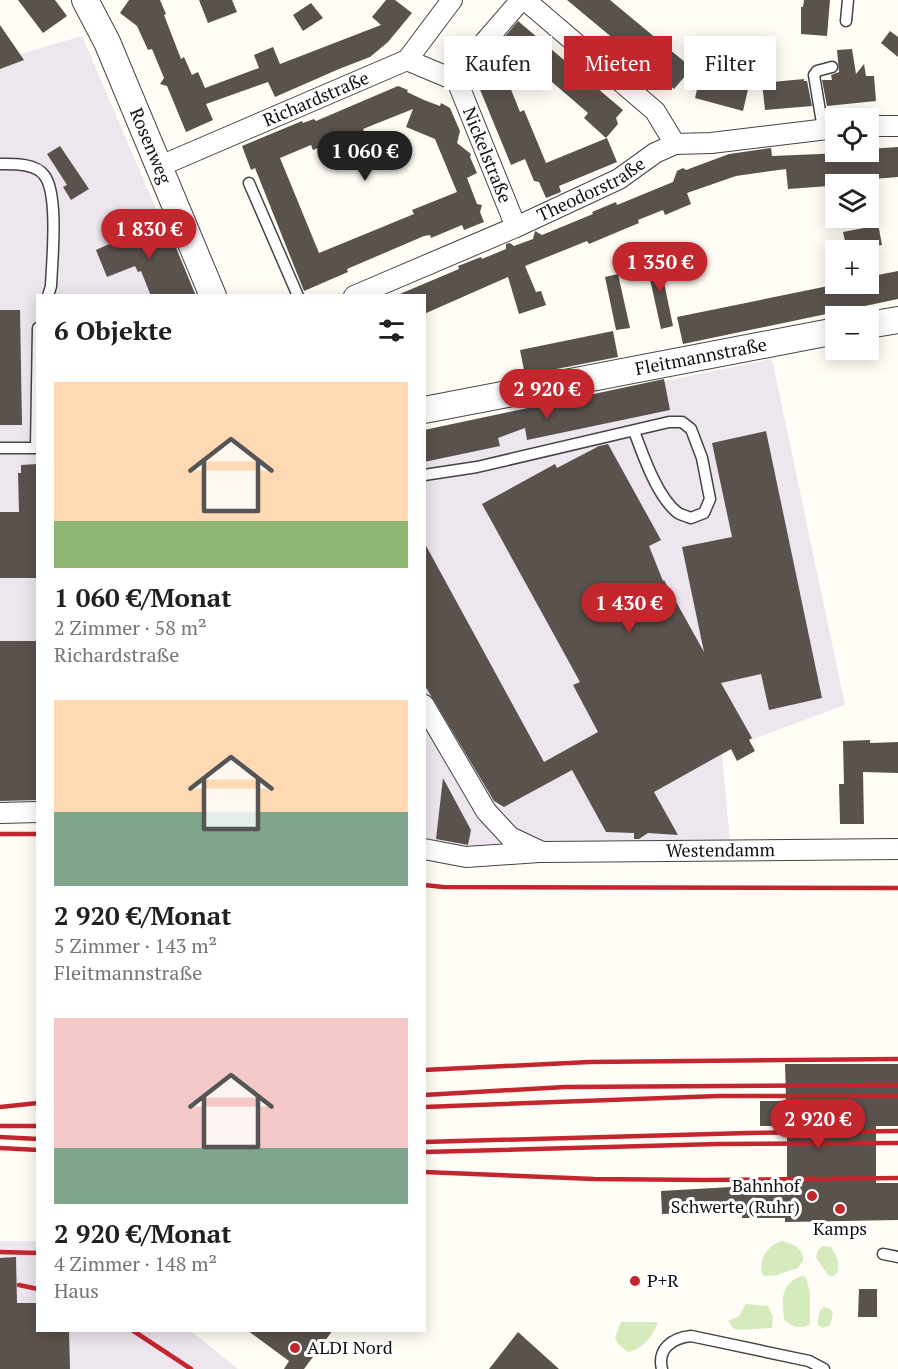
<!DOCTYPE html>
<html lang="de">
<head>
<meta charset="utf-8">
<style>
	:root { --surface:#fff; --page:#f2f2f2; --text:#202124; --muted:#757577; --accent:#c4262e }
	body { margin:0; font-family:"PT Serif",serif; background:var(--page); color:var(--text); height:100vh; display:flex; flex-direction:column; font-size:22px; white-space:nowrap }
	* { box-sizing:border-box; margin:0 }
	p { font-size:20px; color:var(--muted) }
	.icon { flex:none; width:33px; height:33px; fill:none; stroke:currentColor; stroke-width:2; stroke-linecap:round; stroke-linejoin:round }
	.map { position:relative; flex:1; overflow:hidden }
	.details { position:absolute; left:36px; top:294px; width:390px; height:1038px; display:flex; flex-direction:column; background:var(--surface); border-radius:0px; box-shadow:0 3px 15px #0003 }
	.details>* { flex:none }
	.banner { position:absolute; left:444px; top:36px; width:363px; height:54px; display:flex; gap:12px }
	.controls { position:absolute; left:825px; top:108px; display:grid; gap:12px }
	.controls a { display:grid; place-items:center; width:54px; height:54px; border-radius:0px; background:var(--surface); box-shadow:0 3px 15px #0003; font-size:30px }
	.price { position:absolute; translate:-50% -51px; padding:0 14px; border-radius:21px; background:var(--accent); color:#fff; font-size:20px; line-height:39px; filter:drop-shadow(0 2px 3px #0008) }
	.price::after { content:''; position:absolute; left:50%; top:36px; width:18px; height:14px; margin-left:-9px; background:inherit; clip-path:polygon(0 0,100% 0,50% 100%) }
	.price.selected { background:#222; color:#fff }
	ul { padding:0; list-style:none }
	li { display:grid; align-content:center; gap:12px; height:318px; padding:0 18px }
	li span { display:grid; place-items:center; height:186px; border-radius:0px; color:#555 }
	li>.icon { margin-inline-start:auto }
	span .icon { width:108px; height:108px; fill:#fffc; stroke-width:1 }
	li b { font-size:26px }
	h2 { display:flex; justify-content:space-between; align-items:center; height:72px; padding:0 18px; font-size:26px }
	.tag { padding:0 21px; border-radius:0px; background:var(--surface); box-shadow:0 3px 15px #0003; font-size:21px; line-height:54px }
	.tag.selected { background:var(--accent); color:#fff }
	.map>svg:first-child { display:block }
	.industrial { fill:#eee6ef }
	.green { fill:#d5ebbd }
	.building { fill:#5a524d; fill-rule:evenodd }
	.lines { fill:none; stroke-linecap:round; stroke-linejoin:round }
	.service-casing { stroke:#444; stroke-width:13 }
	.minor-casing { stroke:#444; stroke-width:22 }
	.tertiary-casing { stroke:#444; stroke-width:28 }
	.service { stroke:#fff; stroke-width:10 }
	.minor { stroke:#fff; stroke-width:20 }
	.tertiary { stroke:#fff; stroke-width:26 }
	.rail { stroke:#c4262e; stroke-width:4.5 }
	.poi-dot { fill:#c4262e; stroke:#fff; stroke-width:2 }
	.labels { text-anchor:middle; stroke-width:6; stroke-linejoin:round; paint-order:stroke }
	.street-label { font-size:18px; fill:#111; stroke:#fff }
	.poi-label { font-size:18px; fill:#111; stroke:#fff; text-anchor:start }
</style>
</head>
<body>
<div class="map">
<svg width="898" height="1369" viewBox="0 0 898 1369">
	<rect width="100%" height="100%" fill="#fffdf5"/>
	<path class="industrial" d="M82,36L193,295L38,296L37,806L0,807V60Z
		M772,359L845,705L756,738L722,754L730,842L475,849L425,841L424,431Z
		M0,1241H37L38,1330L191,1331L238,1369H0Z"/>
	<path class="green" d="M782,1241C793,1244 804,1248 803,1261L798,1268L779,1274V1275L763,1276C757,1261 767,1245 782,1241Z
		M823,1246L831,1247L838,1260V1272L833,1276L828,1275L816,1258L818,1250Z
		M802,1276L806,1277L810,1293V1324L805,1327H795L784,1320C782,1300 780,1283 802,1276Z
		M746,1304L768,1306L773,1317L772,1328L738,1330L733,1328L728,1321L739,1316Z
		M824,1307L830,1309L833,1314L830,1325L823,1328L818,1325C818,1319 818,1310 824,1307Z
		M621,1322H658C653,1336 643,1349 628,1352L618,1344L615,1338Z"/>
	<path class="building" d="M18,0H55L67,16L43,33Z
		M129,0H160L166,14L164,15L181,59L184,57L192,75L198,72L205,88L259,68L254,55L273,47L280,64L381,25L372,17L386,0H395L412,13L388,42L370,57L339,69L275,97L268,82L206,104L213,120L186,132L167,86L160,84L164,78L152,49L148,50L137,26L120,13Z
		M199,0H232L237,12L208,23Z
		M567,0H610L692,68L674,89Z
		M804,0H830L827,36L801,34V7H803Z
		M311,3L323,18L303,31L293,15Z
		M518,21L623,110L616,118L618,124L606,138L584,118L588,113L523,57L506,77L520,112L524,110L546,163L607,138L617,162L559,186L561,192L546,198L539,182L534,181L525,159L511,165L474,75L479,67Z
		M0,25L24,60L0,69Z
		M890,31L898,37V57L881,43Z
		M852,49L856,74L864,64L866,76H874L876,101L827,106L822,80H832L831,75L839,72L837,50Z
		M701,73L749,85L743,111L695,98Z
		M804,79V81H807L812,106L765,110L762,83Z
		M398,86L408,90L407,92L424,100L440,106L441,103L450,108L460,131L457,143L471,154L470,157L477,173L467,178L477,204L482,205L480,212L484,222L464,230L462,225L431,238L430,235L424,236L347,269L348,272L304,291L255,168L251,170L242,146L302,121L303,123L314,119L316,121ZM413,109L406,127L435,139L457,192L412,210L414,214L319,253L280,158L311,145L313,150L349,135L352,141L366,136L363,129Z
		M60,146L89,189L71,200L63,187L67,185L47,154Z
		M898,147V177L861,180V176L828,179L829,186L788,189L786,169L736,176L687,193L691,204L665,215L663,210L638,220L639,223L589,244L587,241L525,266L536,292L541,291L546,305L519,314L508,277L424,314V296H395L459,269L458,266L481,257L482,259L506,249V244L510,243L514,246L533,239L535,231L542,235L593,214L592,212L616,202L617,205L673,182L677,171L683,168L686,170L729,154L771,148L772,156L868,152V149Z
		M862,218H877L882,245L862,248L863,250H847L843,232L864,228Z
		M165,221L196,296H151L141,271L138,272L135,266L107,277L96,250L122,238L121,235L139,227L141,231Z
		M659,258L673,326L661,329L646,261Z
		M898,271V299L683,344L677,317L838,284H875L873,276Z
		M618,274L630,328L616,330L605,277Z
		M0,310H20L22,425H0Z
		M613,331L618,357L525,375L520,350Z
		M664,379L670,410L527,440L525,428L498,438L500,446L424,462V430Z
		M766,431L822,698L769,710L761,674L721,683L752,738L749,740L755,751L737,761L731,749L654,792L678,835L648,833L639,839H634V833L606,832L572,770L504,807L494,801L424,684V542L544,762L598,732L573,685L580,682L482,504L555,464L557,468L599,446L608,444L661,540L649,546L663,581L664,580L704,652L682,547L732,537L712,443Z
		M38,464V578H0V512H19L18,473H21V465Z
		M0,641H38V800L0,801Z
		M870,740V743L898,742V773L863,772L864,824H840L839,784H844L843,741Z
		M443,778L471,830L468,845L436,839Z
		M785,1064H898V1126H876V1183H898V1220L785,1222V1218H742V1210L662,1214L661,1191L731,1187V1185L787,1184V1126H760V1101H786Z
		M16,1257L17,1303H38V1330H69L70,1369H0V1258Z
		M859,1289H877V1317H858Z
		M247,1330H333L304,1369H284L289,1361Z
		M518,1332L559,1369H489Z"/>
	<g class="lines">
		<defs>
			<path id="service" d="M846,21L848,0
				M823,129L814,75L817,71L832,67
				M0,164C13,164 35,163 44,175C59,193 52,261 51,286L48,296
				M249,183L298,296
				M0,448H38
				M36,448L38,328
				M424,475L477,467L669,422H682L691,429L702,458L710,499L704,513L691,518C688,517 682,515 678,513C657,497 643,455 634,431
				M883,1254L898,1257
				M662,1369C657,1349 672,1338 691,1336L809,1361L824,1369"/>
			<g id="minor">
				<path d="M525,0L655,111L675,144"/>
				<path d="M407,60L457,81"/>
				<path id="s1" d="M457,81L516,227"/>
				<path d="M457,81L469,60L521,0"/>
				<path d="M868,126H898"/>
				<path id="s2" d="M158,167L407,60L452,0"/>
				<path id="s3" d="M354,296L516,227L619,179L655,153L675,144L711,143L836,128"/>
				<path id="s4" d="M424,705L486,811L510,837L542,852L898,849"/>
				<path d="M0,813L38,812"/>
				<path d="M424,849L466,857L539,852"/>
			</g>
			<g id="tertiary">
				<path id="s5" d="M85,0L107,42L213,296"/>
				<path d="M868,325L898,320"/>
				<path id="s6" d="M424,410L836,331"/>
			</g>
		</defs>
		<use href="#service" class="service-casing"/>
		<use href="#minor" class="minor-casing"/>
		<use href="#tertiary" class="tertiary-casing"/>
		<use href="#service" class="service"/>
		<use href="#minor" class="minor"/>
		<use href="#tertiary" class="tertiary"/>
		<path class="rail" d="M0,834H38
			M424,885L443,887L898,888
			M424,1070L589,1062L898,1059
			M424,1095L565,1087L898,1085
			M0,1107L38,1103
			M424,1107L718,1096H898
			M0,1126H38
			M0,1137L38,1139
			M424,1142L748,1133L898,1131
			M0,1148L38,1150
			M424,1152L717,1144L898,1143
			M424,1172L594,1179L704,1180L898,1178
			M0,1252L38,1253
			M19,1285L38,1289
			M132,1330L191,1369"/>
	</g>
	<g class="poi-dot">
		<circle cx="812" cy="1196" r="6"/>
		<circle cx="840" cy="1209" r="6"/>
		<circle cx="635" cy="1281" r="6"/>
		<circle cx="295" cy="1348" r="6"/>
	</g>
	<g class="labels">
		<g class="street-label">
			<text dy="6" stroke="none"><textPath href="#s2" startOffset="172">Richardstraße</textPath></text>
			<text dy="6" stroke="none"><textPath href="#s5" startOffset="160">Rosenweg</textPath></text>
			<text dy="6" stroke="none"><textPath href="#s1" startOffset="80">Nickelstraße</textPath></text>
			<text dy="6" stroke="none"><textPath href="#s3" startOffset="260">Theodorstraße</textPath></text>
			<text dy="6" stroke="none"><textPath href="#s6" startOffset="282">Fleitmannstraße</textPath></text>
			<text dy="6" stroke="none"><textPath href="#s4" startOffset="372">Westendamm</textPath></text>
		</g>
		<g class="poi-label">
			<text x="800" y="1192" text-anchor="end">Bahnhof<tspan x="800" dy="21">Schwerte (Ruhr)</tspan></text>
			<text x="840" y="1235" text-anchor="middle">Kamps</text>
			<text x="647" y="1287">P+R</text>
			<text x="307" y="1354">ALDI Nord</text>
		</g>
	</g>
</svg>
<div class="controls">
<a><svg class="icon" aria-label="locate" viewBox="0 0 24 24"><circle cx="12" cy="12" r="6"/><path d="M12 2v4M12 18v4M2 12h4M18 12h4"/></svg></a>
<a><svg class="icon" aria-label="layers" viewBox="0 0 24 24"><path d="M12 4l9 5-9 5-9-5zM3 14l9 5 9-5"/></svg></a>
<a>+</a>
<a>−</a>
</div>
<b class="price selected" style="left:365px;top:182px">1 060 €</b>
<b class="price" style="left:149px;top:260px">1 830 €</b>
<b class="price" style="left:660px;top:293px">1 350 €</b>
<b class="price" style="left:547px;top:420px">2 920 €</b>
<b class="price" style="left:629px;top:634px">1 430 €</b>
<b class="price" style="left:818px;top:1150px">2 920 €</b>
<div class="banner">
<a class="tag">Kaufen</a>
<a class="tag selected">Mieten</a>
<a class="tag">Filter</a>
</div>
<section class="details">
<h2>6 Objekte<svg class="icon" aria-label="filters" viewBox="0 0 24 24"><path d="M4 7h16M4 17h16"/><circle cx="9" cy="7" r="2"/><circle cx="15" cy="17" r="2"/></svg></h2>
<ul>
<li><span style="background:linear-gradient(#ffd9b3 75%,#8fb573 0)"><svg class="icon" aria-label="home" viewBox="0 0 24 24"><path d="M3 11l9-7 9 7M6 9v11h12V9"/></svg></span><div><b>1 060 €/Monat</b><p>2 Zimmer · 58 m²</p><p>Richardstraße</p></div></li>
<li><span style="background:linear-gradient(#ffd9b3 60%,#7fa58c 0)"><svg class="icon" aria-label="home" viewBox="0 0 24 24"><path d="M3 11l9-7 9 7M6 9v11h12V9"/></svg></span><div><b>2 920 €/Monat</b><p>5 Zimmer · 143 m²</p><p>Fleitmannstraße</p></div></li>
<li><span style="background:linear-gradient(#f6c9c9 70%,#7fa58c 0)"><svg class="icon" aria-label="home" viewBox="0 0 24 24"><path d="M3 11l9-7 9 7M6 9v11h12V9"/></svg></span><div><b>2 920 €/Monat</b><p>4 Zimmer · 148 m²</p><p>Haus</p></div></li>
</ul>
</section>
</div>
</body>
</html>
